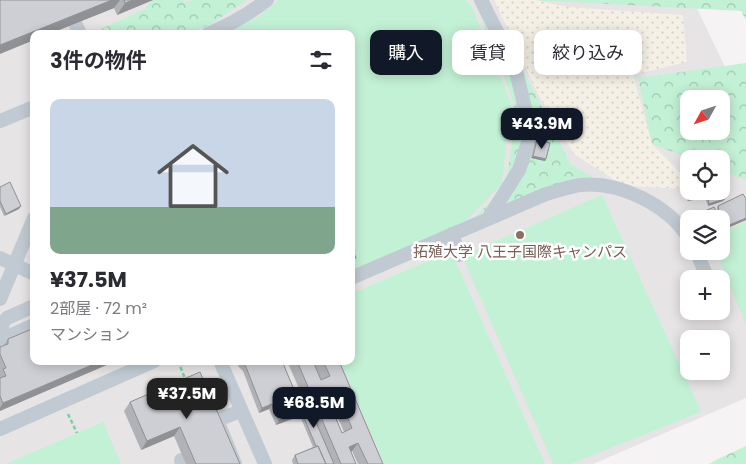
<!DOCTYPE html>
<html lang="ja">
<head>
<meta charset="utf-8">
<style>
	:root { --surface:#fff; --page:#f2f2f3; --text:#2b2b33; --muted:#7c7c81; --line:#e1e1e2; --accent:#111827 }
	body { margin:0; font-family:Poppins,"Noto Sans JP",sans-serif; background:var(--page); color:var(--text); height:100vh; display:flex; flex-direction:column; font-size:19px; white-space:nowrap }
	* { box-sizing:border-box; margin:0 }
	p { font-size:16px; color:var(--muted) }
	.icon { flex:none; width:28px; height:28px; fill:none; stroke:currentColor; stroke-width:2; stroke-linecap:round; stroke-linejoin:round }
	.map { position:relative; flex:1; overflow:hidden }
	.sheet { position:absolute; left:30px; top:30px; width:325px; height:335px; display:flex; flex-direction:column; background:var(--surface); border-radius:10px; box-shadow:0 2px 12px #0003 }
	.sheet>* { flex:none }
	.hud { position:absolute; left:370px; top:30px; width:300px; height:45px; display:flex; gap:10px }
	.needle { width:32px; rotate:230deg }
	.buttons { position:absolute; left:680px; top:90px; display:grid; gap:10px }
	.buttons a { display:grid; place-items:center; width:50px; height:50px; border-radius:10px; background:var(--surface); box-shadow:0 2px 12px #0003; font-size:25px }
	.price { position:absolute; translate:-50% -42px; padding:0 11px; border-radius:10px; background:var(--accent); color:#fff; font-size:16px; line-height:32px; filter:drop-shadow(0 1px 2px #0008) }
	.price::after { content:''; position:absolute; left:50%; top:30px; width:15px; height:11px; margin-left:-8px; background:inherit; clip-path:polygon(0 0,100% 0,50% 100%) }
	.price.selected { background:#222; color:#fff }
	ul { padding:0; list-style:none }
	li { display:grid; align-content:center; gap:10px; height:265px; padding:0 20px }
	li+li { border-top:1px solid var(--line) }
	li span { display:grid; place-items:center; height:155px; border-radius:10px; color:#555 }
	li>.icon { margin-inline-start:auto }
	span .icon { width:90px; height:90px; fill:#fffc; stroke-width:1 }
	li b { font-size:21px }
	h2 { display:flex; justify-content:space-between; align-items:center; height:60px; padding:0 20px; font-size:21px }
	.pill { padding:0 18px; border-radius:10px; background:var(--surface); box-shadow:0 2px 12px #0003; font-size:18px; line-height:45px }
	.pill.selected { background:var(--accent); color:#fff }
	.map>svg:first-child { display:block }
	.education { fill:#e6e4e5; fill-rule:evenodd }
	.forest { fill:url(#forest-crowns); fill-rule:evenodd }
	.sand { fill:url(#sand-dots) }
	.garden { fill:#c3f1d5 }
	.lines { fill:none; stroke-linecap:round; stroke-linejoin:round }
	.path { stroke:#7ad0a6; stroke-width:2.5; stroke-dasharray:4 2.5; stroke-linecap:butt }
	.minor { stroke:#c1cad2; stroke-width:14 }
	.wall { fill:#b0b2b7; fill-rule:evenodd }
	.shaded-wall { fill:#909195 }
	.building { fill:#cdcfd5; stroke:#909195; fill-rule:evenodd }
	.education-dot { fill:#8d6e63; stroke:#fff; stroke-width:2 }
	.labels { text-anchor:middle; stroke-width:5; stroke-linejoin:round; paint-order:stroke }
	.education-label { font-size:15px; fill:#785e54; stroke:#fff }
</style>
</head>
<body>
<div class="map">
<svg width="746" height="464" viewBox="0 0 746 464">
	<defs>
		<pattern id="forest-crowns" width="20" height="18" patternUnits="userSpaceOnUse" patternTransform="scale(1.25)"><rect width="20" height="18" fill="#c3f1d5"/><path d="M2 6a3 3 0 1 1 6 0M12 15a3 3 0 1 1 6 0" fill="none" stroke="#a0c6b0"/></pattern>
		<pattern id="sand-dots" width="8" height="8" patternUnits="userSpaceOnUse" patternTransform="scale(1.25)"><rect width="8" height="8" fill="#f5f0e5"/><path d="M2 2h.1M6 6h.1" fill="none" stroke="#d4d0c7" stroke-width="1.8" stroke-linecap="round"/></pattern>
	</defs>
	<rect width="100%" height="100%" fill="#f5f3f3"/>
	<path class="education" d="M0,0H693L746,111V398L593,464H0ZM34,34H351V361H34ZM689,99H721V131H689ZM689,159H721V191H689ZM689,219H721V251H689ZM689,279H721V311H689ZM689,339H721V371H689Z"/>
	<path class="forest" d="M151,0H183L185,3L193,0H247L211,24L187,34H90L145,9Z
		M472,0H488L571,165L597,180L476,216L505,188L513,137V101L475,2Z
		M530,0H746V20L741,11Z
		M746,63V180L721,171V159H691L652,144L638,78ZM689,99H721V131H689Z
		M746,446V464H709L714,461Z"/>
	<path class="sand" d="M494,0H536L568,7L683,15L687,62L633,75L652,144L689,182V189L624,186L574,154L540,98Z"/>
	<path class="garden" d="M279,0H465L471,5L511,103L502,184L467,220L351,274V34H222L258,17Z
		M602,195L701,412L571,464H553L462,256Z
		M746,222V325L716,251H721V234Z
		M451,251L545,464H384L340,361H351V294Z
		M103,422L121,464H6Z"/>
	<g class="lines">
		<path class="path" d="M178,361L186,381
			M68,414L77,433"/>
		<path class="minor" d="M481,0L515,67L531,133L519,170L488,219
			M75,23L80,34
			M208,34C229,25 249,14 267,0
			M0,121L34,107
			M452,234L459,255
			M696,251L708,279
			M0,258L34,274
			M351,278L546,194C557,191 568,187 580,185C619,181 669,205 689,239
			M0,299L34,218
			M721,309L722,311
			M6,338L1,325L7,318L34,306
			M0,340L34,325
			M220,361L265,464
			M0,429L154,361
			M181,460L182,464
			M235,464L217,420L241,411"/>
	</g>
	<path class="wall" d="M0,0H153L117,15L114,8L49,34H34Z
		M537,140L546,159L545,161L531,158L535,142Z
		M0,187L19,209L4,216L0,207Z
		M706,191L723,201L708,206L704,194Z
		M746,199V220L725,229L721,223V219H718V215L716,217L713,219H698L697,216L698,214L718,215L717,208L718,206Z
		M34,328L0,411V347L3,346L8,339Z
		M239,361H282L296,395L301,393L287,361H313L321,380L313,361H339L383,464H358L352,451L351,452L356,464H293L292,460L295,455L313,447L300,416L276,425L269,409L259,413L243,371L238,366ZM330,402H331L344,432L342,433Z
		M200,372L240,464H186L174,436L141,450L124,411L130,402Z"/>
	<path class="shaded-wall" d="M112,0H120L114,8L49,34H34V40L0,54V45Z
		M133,0H153L117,15L125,3Z
		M533,156L546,159L545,161L531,158Z
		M701,197L700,199L687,201L689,199Z
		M725,199L723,201L708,206L709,204Z
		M21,206L19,209L4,216L6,214Z
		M746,218V220L725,229L727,226Z
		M101,361H116L0,411V408L3,403Z
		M337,393L331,402L321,406L327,397Z
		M272,404L269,409L259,413L262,408Z
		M303,411L300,416L276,425L279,420Z
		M180,427L174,436L141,450L147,441Z
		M358,443L352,451L342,456L349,447Z"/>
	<path class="building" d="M0,0H112L0,45Z
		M124,0H133L125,3Z
		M537,140L550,143L546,159L533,156Z
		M10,182L21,206L6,214L0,201V187Z
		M721,186L725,199L709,204L706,191H721Z
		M700,192L701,197L689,199V194Z
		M743,194L746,199V218L727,226L720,216L718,206Z
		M714,207L718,215L709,219H700L698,214Z
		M351,246L356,258L351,260Z
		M34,328V361H101L3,403L0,396V378L6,376L3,369L6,368L0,354V347L8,344V339Z
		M242,361H282L303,411L279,420L272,404L262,408L246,367Z
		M297,361H313L321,380L330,376L323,361H339L383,464H368L358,443L349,447L356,464H341ZM337,393L352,428L342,433L327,397Z
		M200,372L240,464H196L180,427L147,441L130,402Z
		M303,392L334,464H326L318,446H316L302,413L303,411L296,395Z
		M318,446L326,464H298L295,455Z"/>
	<circle class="education-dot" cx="520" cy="235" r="5"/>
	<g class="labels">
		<g class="education-label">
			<text x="520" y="257">拓殖大学 八王子国際キャンパス</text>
		</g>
	</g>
</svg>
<div class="buttons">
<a><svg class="needle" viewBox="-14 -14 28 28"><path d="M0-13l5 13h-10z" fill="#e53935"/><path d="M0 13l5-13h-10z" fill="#7c7c81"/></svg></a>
<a><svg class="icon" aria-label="locate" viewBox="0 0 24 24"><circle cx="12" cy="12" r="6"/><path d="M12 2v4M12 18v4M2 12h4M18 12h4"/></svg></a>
<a><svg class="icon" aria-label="layers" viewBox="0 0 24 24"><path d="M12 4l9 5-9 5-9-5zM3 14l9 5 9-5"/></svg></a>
<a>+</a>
<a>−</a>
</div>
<b class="price" style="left:542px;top:150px">¥43.9M</b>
<b class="price selected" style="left:187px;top:420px">¥37.5M</b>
<b class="price" style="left:314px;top:429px">¥68.5M</b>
<div class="hud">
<a class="pill selected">購入</a>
<a class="pill">賃貸</a>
<a class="pill">絞り込み</a>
</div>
<section class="sheet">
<h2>3件の物件<svg class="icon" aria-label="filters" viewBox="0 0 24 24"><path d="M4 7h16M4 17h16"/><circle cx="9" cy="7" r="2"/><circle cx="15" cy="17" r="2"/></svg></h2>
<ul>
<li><span style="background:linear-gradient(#c9d6e8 70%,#7fa58c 0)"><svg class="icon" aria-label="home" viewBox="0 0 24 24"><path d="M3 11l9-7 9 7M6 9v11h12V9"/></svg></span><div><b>¥37.5M</b><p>2部屋 · 72 m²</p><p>マンション</p></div></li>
</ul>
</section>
</div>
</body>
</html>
